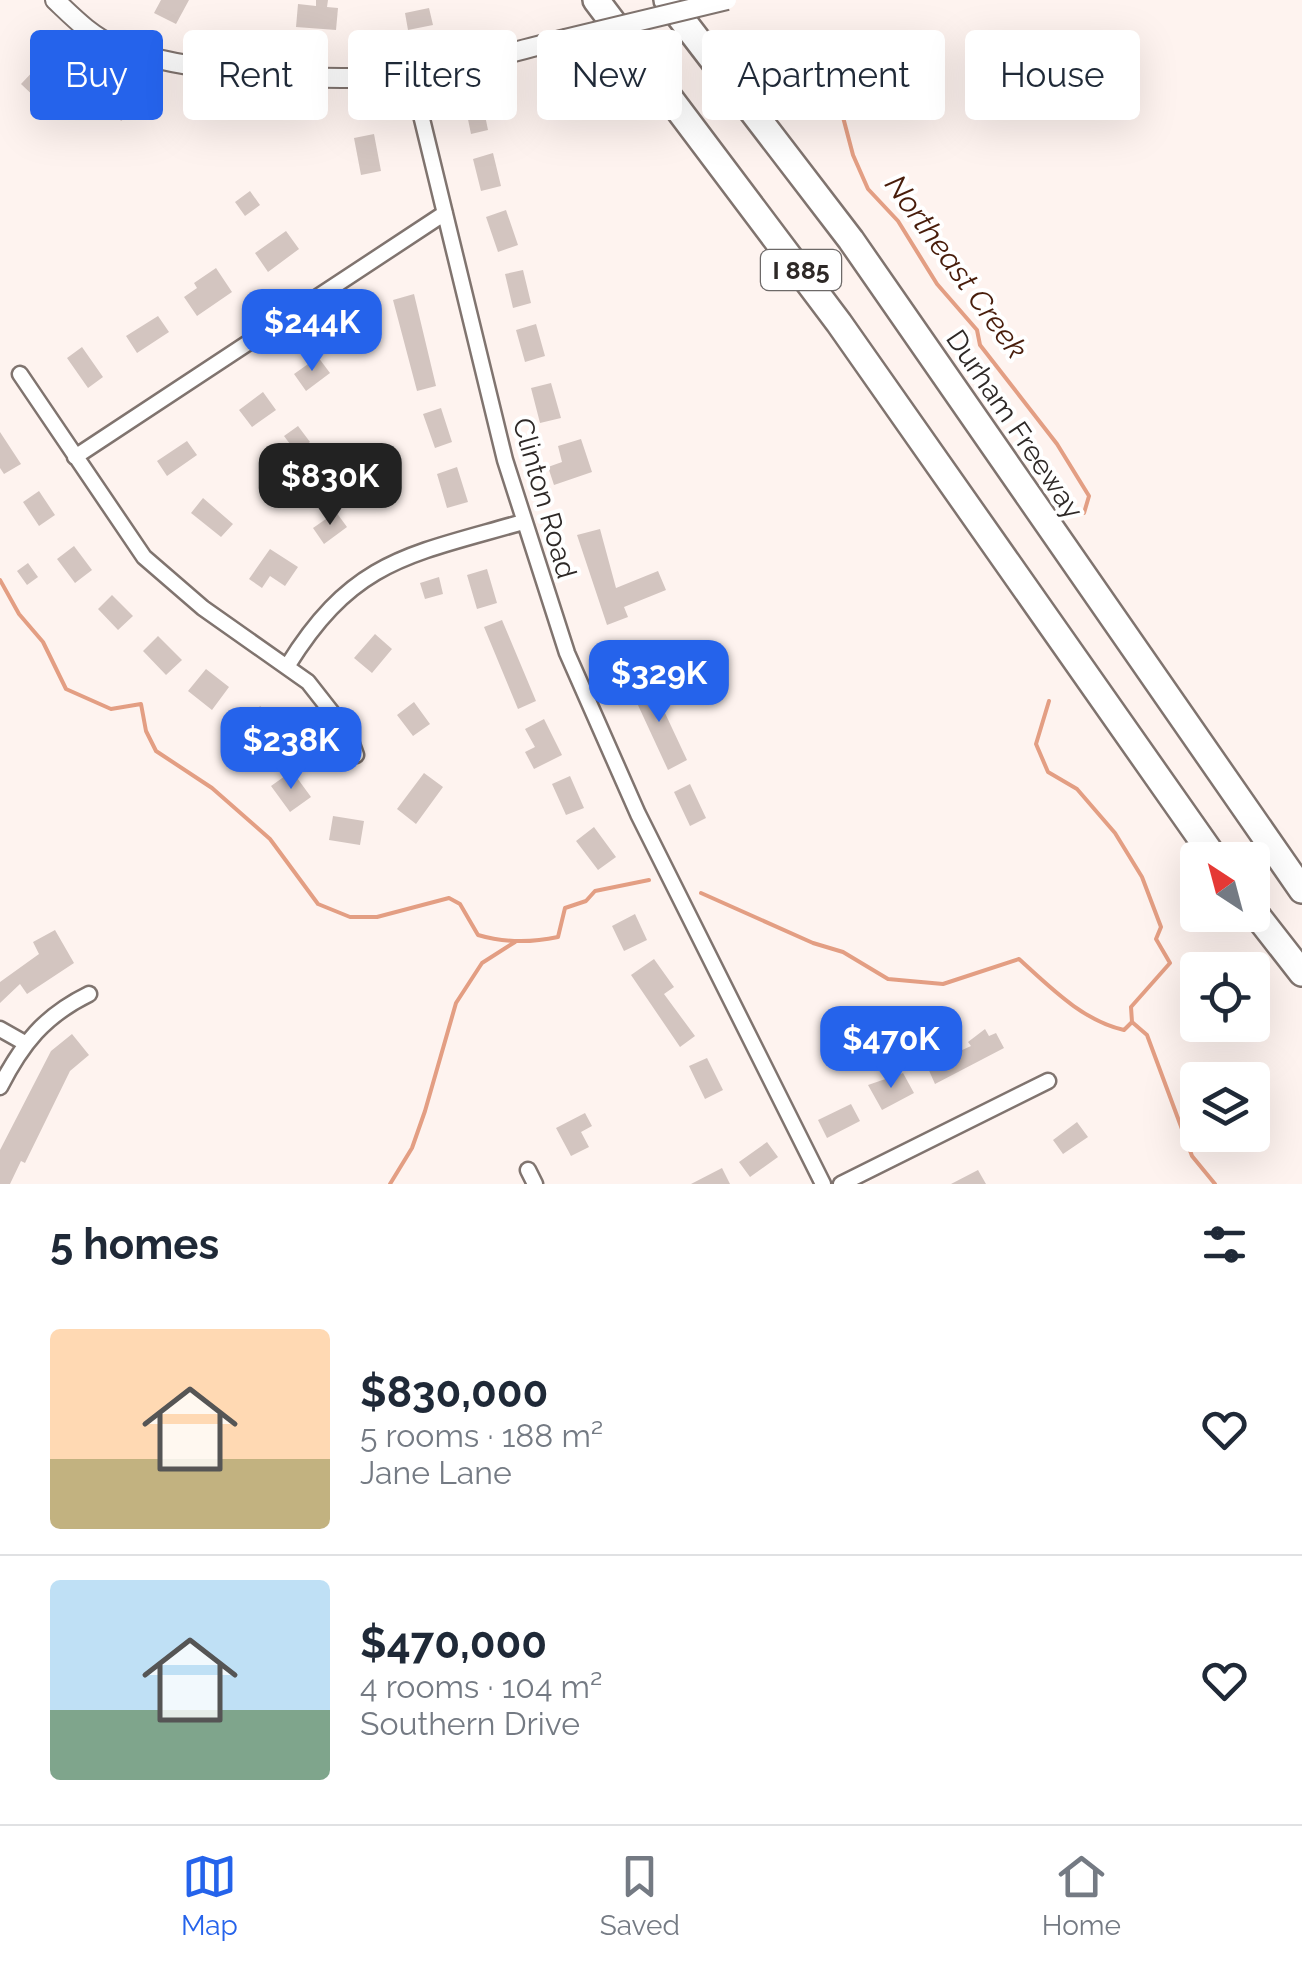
<!DOCTYPE html>
<html lang="en">
<head>
<meta charset="utf-8">
<style>
	:root { --surface:#fff; --page:#f2f2f3; --text:#1f2937; --muted:#747a83; --line:#e0e1e3; --accent:#2563eb }
	body { margin:0; font-family:Raleway,sans-serif; background:var(--page); color:var(--text); height:100vh; display:flex; flex-direction:column; font-size:38px; white-space:nowrap }
	* { box-sizing:border-box; margin:0 }
	p { font-size:32px; color:var(--muted) }
	.icon { flex:none; width:55px; height:55px; fill:none; stroke:currentColor; stroke-width:2; stroke-linecap:round; stroke-linejoin:round }
	.map { position:relative; height:1184px; overflow:hidden }
	.sheet { display:flex; flex-direction:column; background:var(--surface); flex:1 }
	.sheet>* { flex:none }
	.hud { position:absolute; left:30px; top:30px; width:1242px; height:90px; display:flex; gap:20px }
	.needle { width:65px; rotate:324deg }
	.controls { position:absolute; left:1180px; top:842px; display:grid; gap:20px }
	.controls a { display:grid; place-items:center; width:90px; height:90px; border-radius:10px; background:var(--surface); box-shadow:0 10px 40px #0002; font-size:50px }
	.price { position:absolute; translate:-50% -85px; padding:0 22px; border-radius:20px; background:var(--accent); color:#fff; font-size:32px; line-height:65px; filter:drop-shadow(0 2px 5px #0008) }
	.price::after { content:''; position:absolute; left:50%; top:60px; width:30px; height:22px; margin-left:-15px; background:inherit; clip-path:polygon(0 0,100% 0,50% 100%) }
	.price.on { background:#222; color:#fff }
	ul { padding:0; list-style:none }
	li { display:flex; align-items:center; gap:30px; height:250px; padding:0 50px }
	li+li { border-top:2px solid var(--line) }
	li span { display:grid; place-items:center; flex:none; width:280px; height:200px; border-radius:10px; color:#555 }
	li>.icon { margin-inline-start:auto }
	span .icon { width:120px; height:120px; fill:#fffc; stroke-width:1 }
	li b { font-size:42px }
	h2 { display:flex; justify-content:space-between; align-items:center; height:120px; padding:0 50px; font-size:42px }
	.pill { padding:0 35px; border-radius:10px; background:var(--surface); box-shadow:0 10px 40px #0002; font-size:35px; line-height:90px }
	.pill.on { background:var(--accent); color:#fff }
	.tabs { display:flex; justify-content:space-around; align-items:center; height:140px; border-top:2px solid var(--line); background:var(--surface); font-size:28px; color:var(--muted) }
	.tabs a { display:grid; justify-items:center; gap:5px }
	.tabs .on { color:var(--accent) }
	.map>svg:first-child { display:block }
	.lines { fill:none; stroke-linecap:round; stroke-linejoin:round }
	.stream { stroke:#e39e83; stroke-width:4 }
	.building { fill:#d3c5c0 }
	.minor-casing { stroke:#80746f; stroke-width:19 }
	.tertiary-casing { stroke:#80746f; stroke-width:22 }
	.motorway-casing { stroke:#80746f; stroke-width:30 }
	.minor { stroke:#fff; stroke-width:14 }
	.tertiary { stroke:#fff; stroke-width:18 }
	.motorway { stroke:#fff; stroke-width:25 }
	.tertiary-bridge-casing { stroke:#80746f; stroke-width:22; stroke-linecap:butt }
	.tertiary-bridge { stroke:#fff; stroke-width:18 }
	.labels { text-anchor:middle; stroke-width:8; stroke-linejoin:round; paint-order:stroke }
	.shield { fill:#fff; stroke:#6d6968; stroke-width:2.5 }
	.shield-label { font-size:25px; font-weight:bold; fill:#2e2927 }
	.street-label { font-size:28px; fill:#2e2927; stroke:#fff }
	.water-label { font-size:30px; font-style:italic; fill:#481c0a; stroke:#fff }
</style>
</head>
<body>
<div class="map">
<svg width="1302" height="1184" viewBox="0 0 1302 1184">
	<rect width="100%" height="100%" fill="#fef3ef"/>
	<g class="lines">
		<path class="stream" d="M810,35L821,71L834,83L853,155L868,189L898,221L937,284L977,330L980,345L1057,444L1089,496L1084,513
			M0,580L19,614L43,642L66,689L111,709L141,704L146,731L156,751L212,788L270,839L318,904L350,917H377L449,898L460,904L478,935C505,943 530,943 558,937L565,908L586,901L595,891L649,880
			M1049,701L1036,744L1048,772L1077,789L1115,833L1142,877L1161,927L1156,939L1170,963L1131,1007L1132,1022L1147,1035L1192,1156L1215,1184
			M701,893L813,943L843,952L888,979L943,984L1019,959C1050,987 1083,1021 1124,1030L1132,1022
			M390,1184L412,1148L425,1111L456,1003L482,963L515,942"/>
	</g>
	<path class="building" d="M161,0H189L176,24L154,13Z
		M316,0H328L327,7L338,8L336,30L296,27L298,4L316,6Z
		M429,8L433,25L408,30L405,13Z
		M39,65L69,93L55,108L45,99L41,103L21,84Z
		M124,86L140,107L121,121L106,100Z
		M481,96L488,130L471,134L464,100Z
		M374,134L381,171L361,175L354,138Z
		M493,153L501,186L481,191L473,159Z
		M250,191L260,205L245,216L235,202Z
		M506,210L518,245L498,252L486,217Z
		M286,231L299,249L268,272L255,253Z
		M216,268L232,292L197,316L184,297L197,288L194,283Z
		M523,270L531,303L513,308L505,274Z
		M414,294L436,386L417,391L393,300Z
		M158,316L169,332L137,353L126,336Z
		M536,324L545,356L525,362L516,330Z
		M82,347L103,377L88,388L67,358Z
		M318,357L330,373L306,391L294,374Z
		M551,383L561,418L540,423L531,388Z
		M263,392L276,410L252,427L239,410Z
		M441,408L452,442L435,448L423,414Z
		M298,426L310,442L296,452L284,436Z
		M0,432L21,464L4,474L0,468Z
		M581,439L592,472L554,485L548,467L562,462L558,446Z
		M187,441L197,455L167,476L157,461Z
		M457,467L468,502L447,508L437,474Z
		M39,491L55,515L39,526L23,502Z
		M203,498L233,524L221,537L191,513Z
		M336,512L347,527L324,544L313,528Z
		M600,529L616,588L658,571L666,590L624,607L628,617L607,625L577,535Z
		M74,546L92,570L75,583L57,559Z
		M270,549L298,567L285,586L270,576L262,588L249,579Z
		M28,563L38,577L27,585L17,571Z
		M487,569L497,603L477,609L467,575Z
		M439,577L443,594L425,599L420,583Z
		M112,595L133,616L118,630L98,609Z
		M502,620L536,701L518,709L484,627Z
		M375,634L392,649L372,673L354,658Z
		M158,636L182,660L166,675L143,651Z
		M206,669L229,687L212,710L188,691Z
		M650,681L687,760L668,770L631,690Z
		M414,702L430,724L413,736L397,715Z
		M260,706L288,728L273,748L244,725Z
		M544,719L562,755L534,769L525,752L535,747L525,729Z
		M292,771L311,797L290,812L271,786Z
		M424,773L443,787L416,824L397,809Z
		M570,776L584,808L566,815L552,784Z
		M690,784L706,818L690,826L674,792Z
		M333,816L364,821L360,845L329,840Z
		M594,827L616,857L598,870L576,841Z
		M635,914L647,940L624,951L612,926Z
		M55,930L74,963L27,994L20,984L0,1003V982L39,954L33,942Z
		M654,959L674,987L664,994L695,1036L680,1047L631,975Z
		M985,1029L989,1036L996,1033L1004,1048L935,1084L927,1066L971,1046L968,1042Z
		M72,1034L89,1055L70,1071L25,1163L21,1161L10,1184H0V1150L51,1051Z
		M707,1058L723,1090L705,1099L689,1066Z
		M903,1073L914,1093L882,1110L868,1085Z
		M851,1104L860,1121L827,1138L818,1120Z
		M585,1113L592,1126L581,1132L589,1147L571,1156L556,1128Z
		M1077,1122L1088,1137L1063,1154L1053,1140Z
		M767,1142L778,1157L750,1177L739,1162Z
		M722,1168L730,1184H691Z
		M978,1170L986,1184H951Z"/>
	<g class="lines">
		<defs>
			<path id="minor" d="M411,74L505,460L567,653L638,814L823,1184
				M20,374L144,557L203,608L308,682L348,733L356,755
				M75,457L445,213
				M288,665C354,559 409,555 523,522
				M0,1029L23,1042
				M0,1087C22,1044 44,1016 89,994
				M528,1170L535,1184
				M841,1184L1048,1081"/>
			<path id="tertiary" d="M55,0C73,17 91,36 115,46C181,73 338,84 409,75C462,68 514,51 565,39"/>
			<path id="motorway" d="M596,0L839,323L1216,860
				M667,0L851,240L1302,890
				M1252,909L1302,973"/>
		</defs>
		<use href="#minor" class="minor-casing"/>
		<use href="#tertiary" class="tertiary-casing"/>
		<use href="#motorway" class="motorway-casing"/>
		<use href="#minor" class="minor"/>
		<use href="#tertiary" class="tertiary"/>
		<use href="#motorway" class="motorway"/>
		<defs>
			<path id="tertiary-bridge" d="M565,39L727,0"/>
		</defs>
		<use href="#tertiary-bridge" class="tertiary-bridge-casing"/>
		<use href="#tertiary-bridge" class="tertiary-bridge"/>
	</g>
	<g class="labels">
		<rect class="shield" x="761" y="250" width="80" height="40" rx="8"/>
		<g class="shield-label">
			<text x="801" y="279">I 885</text>
		</g>
		<g class="street-label">
			<text transform="translate(1015 424) rotate(56)" y="10">Durham Freeway</text>
			<text transform="translate(545 498) rotate(74)" y="10">Clinton Road</text>
		</g>
		<g class="water-label">
			<text transform="translate(956 267) rotate(54)" y="10">Northeast Creek</text>
		</g>
	</g>
</svg>
<div class="controls">
<a><svg class="needle" viewBox="-14 -14 28 28"><path d="M0-13l5 13h-10z" fill="#e53935"/><path d="M0 13l5-13h-10z" fill="#747a83"/></svg></a>
<a><svg class="icon" aria-label="locate" viewBox="0 0 24 24"><circle cx="12" cy="12" r="6"/><path d="M12 2v4M12 18v4M2 12h4M18 12h4"/></svg></a>
<a><svg class="icon" aria-label="layers" viewBox="0 0 24 24"><path d="M12 4l9 5-9 5-9-5zM3 14l9 5 9-5"/></svg></a>
</div>
<b class="price" style="left:312px;top:374px">$244K</b>
<b class="price on" style="left:330px;top:528px">$830K</b>
<b class="price" style="left:659px;top:725px">$329K</b>
<b class="price" style="left:291px;top:792px">$238K</b>
<b class="price" style="left:891px;top:1091px">$470K</b>
<div class="hud">
<a class="pill on">Buy</a>
<a class="pill">Rent</a>
<a class="pill">Filters</a>
<a class="pill">New</a>
<a class="pill">Apartment</a>
<a class="pill">House</a>
</div>
</div>
<section class="sheet">
<h2>5 homes<svg class="icon" aria-label="filters" viewBox="0 0 24 24"><path d="M4 7h16M4 17h16"/><circle cx="9" cy="7" r="2"/><circle cx="15" cy="17" r="2"/></svg></h2>
<ul>
<li><span style="background:linear-gradient(#ffd9b3 65%,#c2b280 0)"><svg class="icon" aria-label="home" viewBox="0 0 24 24"><path d="M3 11l9-7 9 7M6 9v11h12V9"/></svg></span><div><b>$830,000</b><p>5 rooms · 188 m²</p><p>Jane Lane</p></div><svg class="icon" aria-label="heart" viewBox="0 0 24 24"><path d="M12 20l-8-8c-3-5 5-10 8-4 3-6 11-1 8 4z"/></svg></li>
<li><span style="background:linear-gradient(#bfe0f5 65%,#7fa58c 0)"><svg class="icon" aria-label="home" viewBox="0 0 24 24"><path d="M3 11l9-7 9 7M6 9v11h12V9"/></svg></span><div><b>$470,000</b><p>4 rooms · 104 m²</p><p>Southern Drive</p></div><svg class="icon" aria-label="heart" viewBox="0 0 24 24"><path d="M12 20l-8-8c-3-5 5-10 8-4 3-6 11-1 8 4z"/></svg></li>
</ul>
</section>
<nav class="tabs">
<a class="on"><svg class="icon" aria-label="map" viewBox="0 0 24 24"><path d="M3 6l6-2 6 2 6-2v14l-6 2-6-2-6 2zM9 4v14M15 6v14"/></svg>Map</a>
<a><svg class="icon" aria-label="saved" viewBox="0 0 24 24"><path d="M7 4h10v16l-5-4-5 4z"/></svg>Saved</a>
<a><svg class="icon" aria-label="home" viewBox="0 0 24 24"><path d="M3 11l9-7 9 7M6 9v11h12V9"/></svg>Home</a>
</nav>
</body>
</html>
